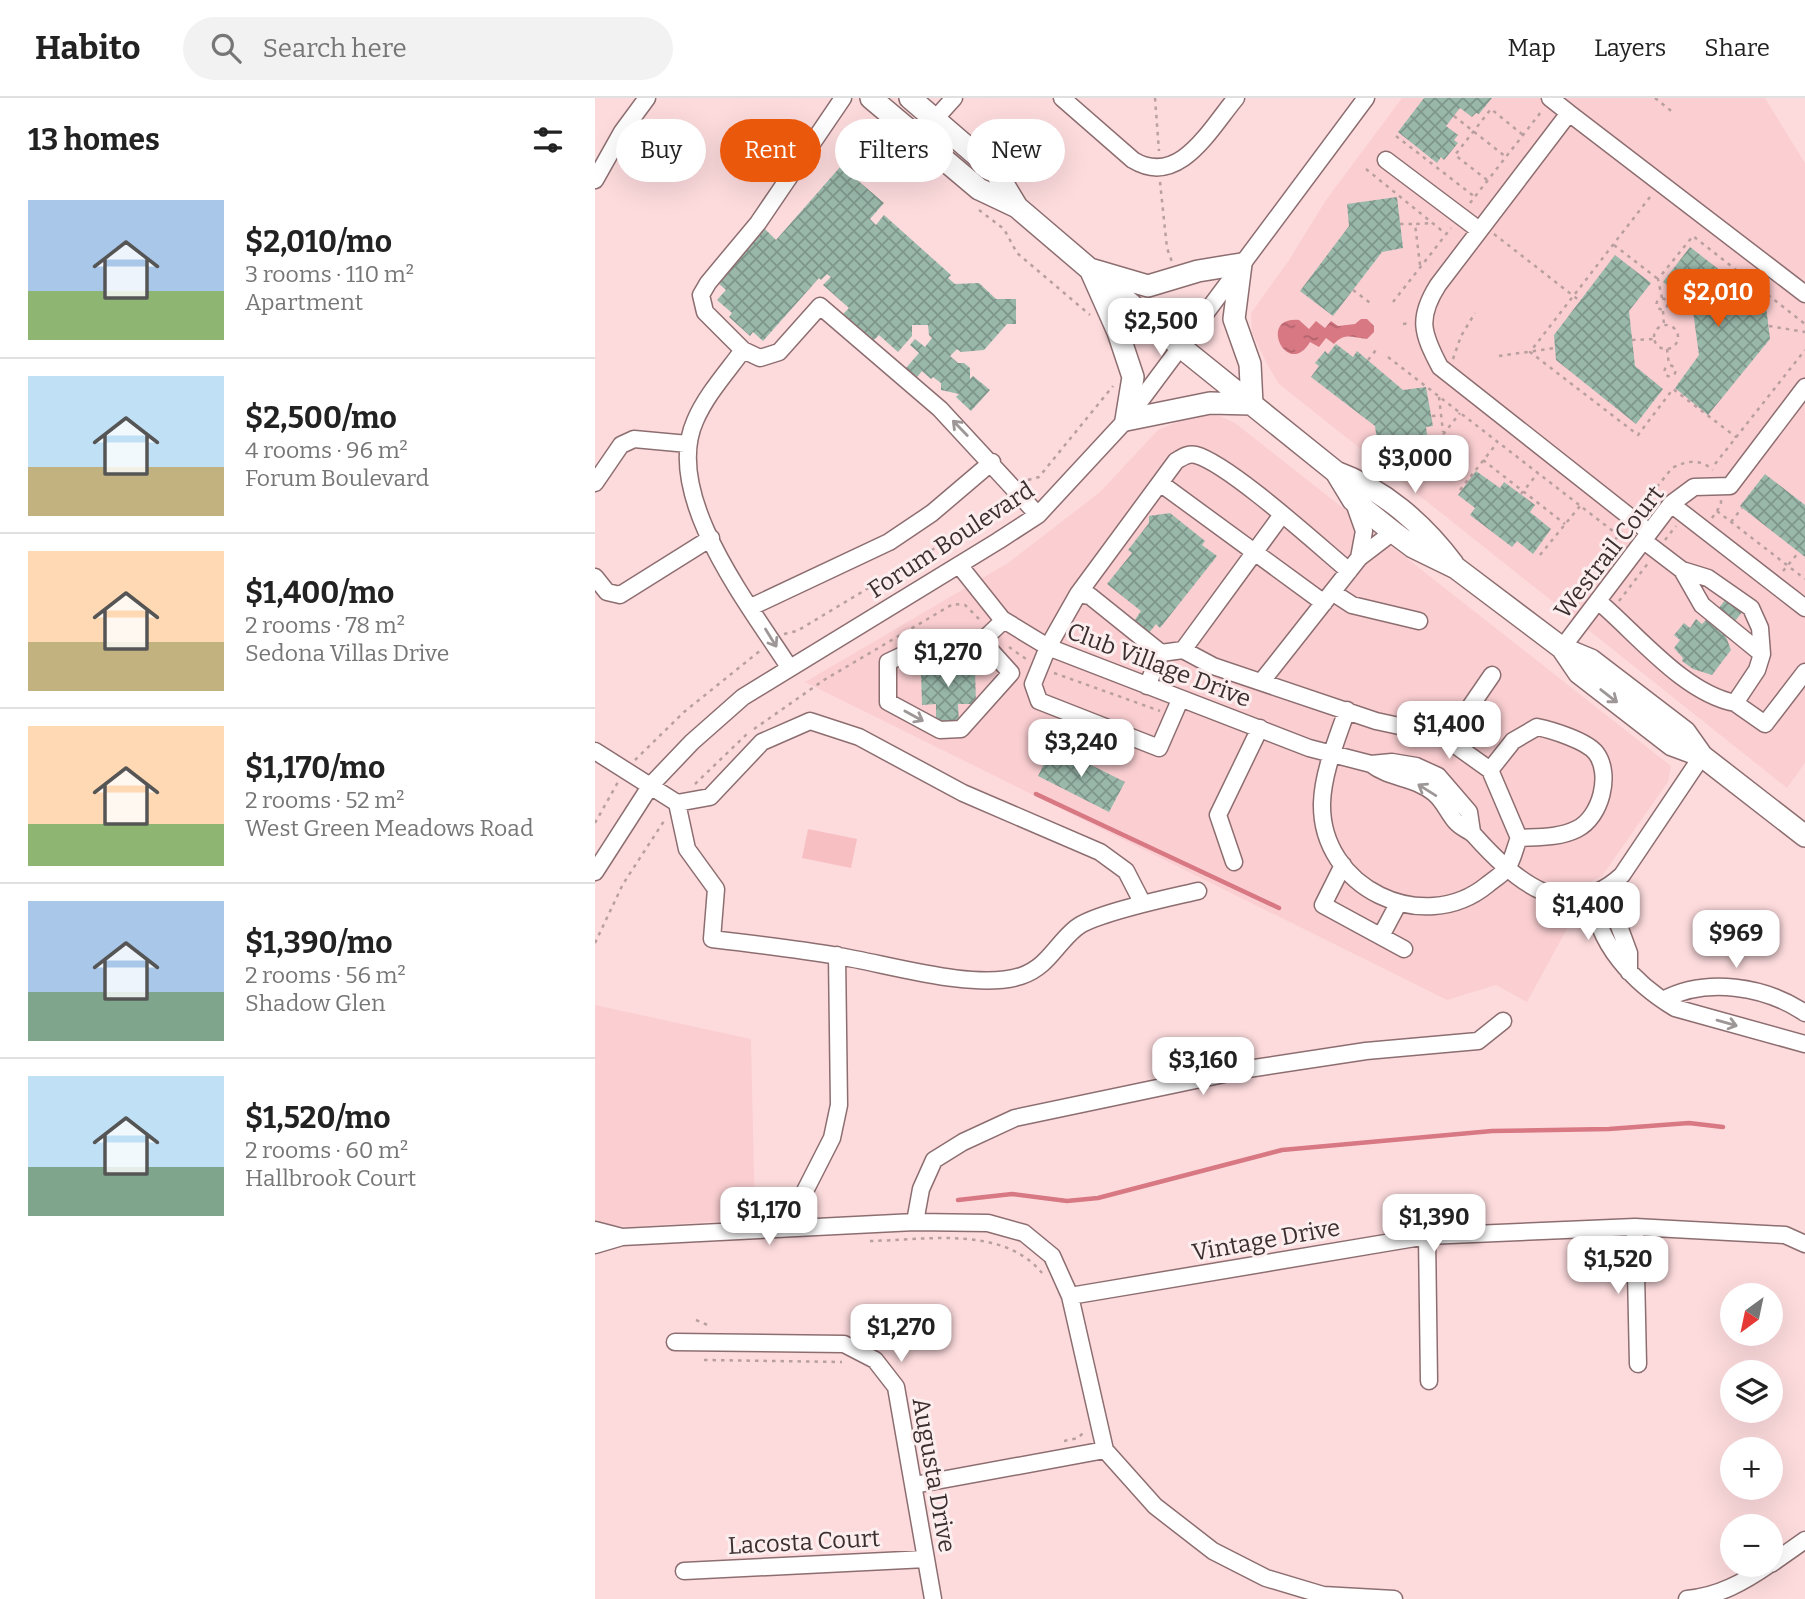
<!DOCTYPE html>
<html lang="en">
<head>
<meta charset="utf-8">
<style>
	:root { --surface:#fff; --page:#f2f2f2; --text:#222; --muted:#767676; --line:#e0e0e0; --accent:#ea580c }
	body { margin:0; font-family:Bitter,serif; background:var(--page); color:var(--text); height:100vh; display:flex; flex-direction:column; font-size:26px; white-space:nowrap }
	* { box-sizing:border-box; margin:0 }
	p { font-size:23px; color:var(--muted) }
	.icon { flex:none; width:38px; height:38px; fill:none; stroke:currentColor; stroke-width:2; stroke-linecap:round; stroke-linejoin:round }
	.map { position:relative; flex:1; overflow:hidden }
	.side { display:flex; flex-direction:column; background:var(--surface); width:595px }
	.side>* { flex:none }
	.guide { position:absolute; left:21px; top:21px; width:665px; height:63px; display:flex; gap:14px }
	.needle { width:46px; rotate:213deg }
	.controls { position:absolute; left:1125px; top:1185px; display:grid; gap:14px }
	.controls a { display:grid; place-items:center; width:63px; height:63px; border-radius:50%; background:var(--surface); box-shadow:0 7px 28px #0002; font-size:35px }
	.price { position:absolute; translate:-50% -60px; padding:0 16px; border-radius:14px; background:#fff; color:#222; font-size:23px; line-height:46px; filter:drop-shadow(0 2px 4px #0008) }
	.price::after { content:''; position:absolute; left:50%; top:42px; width:21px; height:16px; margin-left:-10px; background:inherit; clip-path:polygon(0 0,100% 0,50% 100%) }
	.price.active { background:var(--accent); color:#fff }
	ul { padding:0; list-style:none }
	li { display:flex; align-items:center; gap:21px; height:175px; padding:0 28px }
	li+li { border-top:2px solid var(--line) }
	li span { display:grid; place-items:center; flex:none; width:196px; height:140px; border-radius:0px; color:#555 }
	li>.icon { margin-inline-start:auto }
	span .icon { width:84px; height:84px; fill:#fffc; stroke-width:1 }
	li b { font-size:30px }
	h2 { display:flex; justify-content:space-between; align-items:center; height:84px; padding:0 28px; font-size:30px }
	.chip { padding:0 24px; border-radius:32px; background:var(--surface); box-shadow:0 7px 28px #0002; font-size:24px; line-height:63px }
	.chip.active { background:var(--accent); color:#fff }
	header { display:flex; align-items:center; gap:42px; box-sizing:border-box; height:98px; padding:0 35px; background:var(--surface); border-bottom:2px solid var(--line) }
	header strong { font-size:33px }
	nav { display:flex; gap:38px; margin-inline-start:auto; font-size:24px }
	.search { width:490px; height:63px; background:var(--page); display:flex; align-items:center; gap:18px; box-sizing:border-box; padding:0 24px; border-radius:38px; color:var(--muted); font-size:26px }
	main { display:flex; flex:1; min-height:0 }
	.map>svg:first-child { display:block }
	.built { fill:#fbcfd2 }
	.park { fill:#f8bfc3 }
	.water { fill:url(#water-ripples) }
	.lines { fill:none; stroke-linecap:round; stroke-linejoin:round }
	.stream { stroke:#d77883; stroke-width:4.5 }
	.building { fill:url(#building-cross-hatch) }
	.minor-casing { stroke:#8d6e70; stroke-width:19 }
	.major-casing { stroke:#8d6e70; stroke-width:24 }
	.path { stroke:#b99fa0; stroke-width:2.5; stroke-dasharray:3.5 5; stroke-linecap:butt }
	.minor { stroke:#fff; stroke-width:16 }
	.major { stroke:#fff; stroke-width:21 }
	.oneway { stroke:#9e9797 }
	.labels { text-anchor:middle; stroke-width:6; stroke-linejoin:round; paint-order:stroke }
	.street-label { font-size:24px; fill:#3c2f2f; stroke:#fceeee }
</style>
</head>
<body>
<header>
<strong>Habito</strong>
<div class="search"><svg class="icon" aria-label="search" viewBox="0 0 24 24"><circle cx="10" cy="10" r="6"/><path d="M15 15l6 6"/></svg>Search here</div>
<nav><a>Map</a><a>Layers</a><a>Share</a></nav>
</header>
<main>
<section class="side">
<h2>13 homes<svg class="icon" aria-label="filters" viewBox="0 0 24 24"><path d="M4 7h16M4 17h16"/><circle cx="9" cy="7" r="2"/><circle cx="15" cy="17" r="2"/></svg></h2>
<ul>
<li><span style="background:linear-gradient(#a9c7e8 65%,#8fb573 0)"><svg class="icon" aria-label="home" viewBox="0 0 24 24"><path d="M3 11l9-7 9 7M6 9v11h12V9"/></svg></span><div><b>$2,010/mo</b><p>3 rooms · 110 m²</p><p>Apartment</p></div></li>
<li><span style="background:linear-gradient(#bfe0f5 65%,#c2b280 0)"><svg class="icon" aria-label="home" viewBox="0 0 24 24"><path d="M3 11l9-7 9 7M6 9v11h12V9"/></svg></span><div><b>$2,500/mo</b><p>4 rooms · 96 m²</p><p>Forum Boulevard</p></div></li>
<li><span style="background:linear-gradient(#ffd9b3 65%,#c2b280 0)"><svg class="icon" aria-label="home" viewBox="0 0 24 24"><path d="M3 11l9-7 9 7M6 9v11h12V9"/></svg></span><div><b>$1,400/mo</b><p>2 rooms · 78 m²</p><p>Sedona Villas Drive</p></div></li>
<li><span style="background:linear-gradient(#ffd9b3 70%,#8fb573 0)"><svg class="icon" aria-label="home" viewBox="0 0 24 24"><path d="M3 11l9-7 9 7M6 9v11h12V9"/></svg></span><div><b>$1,170/mo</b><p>2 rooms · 52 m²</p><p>West Green Meadows Road</p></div></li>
<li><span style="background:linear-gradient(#a9c7e8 65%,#7fa58c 0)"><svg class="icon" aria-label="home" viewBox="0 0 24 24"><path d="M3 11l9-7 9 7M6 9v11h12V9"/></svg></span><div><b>$1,390/mo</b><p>2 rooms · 56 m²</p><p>Shadow Glen</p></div></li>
<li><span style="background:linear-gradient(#bfe0f5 65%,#7fa58c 0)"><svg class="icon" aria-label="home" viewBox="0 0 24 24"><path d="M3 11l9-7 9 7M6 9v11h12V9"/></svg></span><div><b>$1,520/mo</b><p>2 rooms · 60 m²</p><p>Hallbrook Court</p></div></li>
</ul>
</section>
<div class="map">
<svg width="1210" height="1501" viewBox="0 0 1210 1501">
	<defs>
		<pattern id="water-ripples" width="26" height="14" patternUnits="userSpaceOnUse" patternTransform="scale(1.75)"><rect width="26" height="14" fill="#d77883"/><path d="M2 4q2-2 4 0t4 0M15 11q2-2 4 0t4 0" fill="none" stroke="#b0636c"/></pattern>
		<pattern id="building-cross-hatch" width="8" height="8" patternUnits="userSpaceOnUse" patternTransform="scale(1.75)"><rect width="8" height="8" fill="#99b8aa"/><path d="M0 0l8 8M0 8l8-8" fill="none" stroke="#7e968b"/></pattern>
	</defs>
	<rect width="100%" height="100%" fill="#fddbdd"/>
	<path class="built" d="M807,0H1170L1210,65V665L1192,690L684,286L673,268L657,235L656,215L694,162L731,102Z
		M602,316L625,318L640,325L1076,668L1073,684L1007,778L991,786L979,788L980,816L932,904L901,887L852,902L210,584L413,465L505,394L563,332Z
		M0,907L156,941L160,1121L33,1129L0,1125Z"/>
	<path class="park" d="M213,731L262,741L256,770L207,760Z"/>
	<path class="water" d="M766,221H772L779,228V234L772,241C758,240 750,234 739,246L731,240L724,249L715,244C693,282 661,218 704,222L714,231L721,223L730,230L736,223L743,228L760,226Z"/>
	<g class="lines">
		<path class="stream" d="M441,696L684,810
			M363,1102L417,1096L472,1103L503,1100L687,1052L897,1033L1014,1031L1094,1025L1128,1029"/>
	</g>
	<path class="building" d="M829,0H897L884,16L881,15L877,19L865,10L851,28L863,37L859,42L863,45L849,62L846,59L842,65L803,34Z
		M246,68L289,105L275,121L281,127L289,117L356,177L353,180L360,186L384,185L401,201H421V226H412L389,252L366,254L362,251L355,258L363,265H369L375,270V281L378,278L395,292L376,313L361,299L364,296L346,292V285L338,279L336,281L327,273L322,279L311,270L324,255L315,247L320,241L330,249L337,240L334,237L333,227H317V238L303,254L284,237L277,244L247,217L254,210L228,187L236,179L232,176L226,182L224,180L168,243L158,234L155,238L134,219L137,215L122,202L131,192L123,185L170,131L181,142Z
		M802,99L808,150L787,154L738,218L705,193L754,128L752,106Z
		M1095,149L1171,208L1175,241L1113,317L1080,290L1104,257L1097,206L1068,184Z
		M1020,157L1056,185L1034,213L1040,268L1068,291L1041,326L961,262L959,237Z
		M741,246L758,259L762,253L808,292L831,289L838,328L831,329L833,343L816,345L817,351L799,353L798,348L783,350L780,328L716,279L724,268L720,265L730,253L733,256Z
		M881,373L905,390L909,384L940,407L935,414L956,431L938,456L922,443L917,449L875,417L880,410L863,397Z
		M1170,376L1210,407V459L1145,408Z
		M575,415L610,443L607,447L622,458L565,530L561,526L554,535L539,523L546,513L512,486L537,455L533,452L554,425V418Z
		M1134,497L1151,509L1130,536L1136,552L1117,577L1098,571L1087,563L1088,560L1079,550L1085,542L1079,537L1089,525L1095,530L1101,521L1107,526L1111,522L1113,524Z
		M362,560V571H380L381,606H363L364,624L341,625V606L327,607L326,574H342V561Z
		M458,648L530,684L514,714L443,678Z"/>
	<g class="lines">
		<defs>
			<path id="minor" d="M467,0L538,62C584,90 615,31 641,0
				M955,0L974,15
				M340,21L359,0
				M791,62L884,132
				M0,82L27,34L52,0
				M148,252L110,214L106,197L113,185L163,125L248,0
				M0,385L26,347L39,341L93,346
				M565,385L729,505
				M758,402L769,433L764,460
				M1076,406L1210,510
				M1054,434L845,269C827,235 822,220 843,187L974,15L1210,196
				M364,467L407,521L453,549L714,650L776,666L797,664L821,668L843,678L874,714L877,734
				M1087,472L1107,507L1167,556
				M0,479L12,494L25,497L116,440
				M737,494L757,507L824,523
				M483,496L581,363C588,359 593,355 601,357C634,366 723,447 754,473
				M1003,503C1043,537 1089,595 1140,605L1162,572L1167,556L1165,530L1156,510L1113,480L1087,472L1049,443
				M156,509L294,444L337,415L397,364
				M387,543L416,575L366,631L345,632L293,604V564L331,546L387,543L409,522
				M967,550L1076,406L1099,389L1135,388L1210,289
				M588,552L686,418
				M566,555L588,552L618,568L781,623L846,637L895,672L924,740C920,749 918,762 912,770C908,776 898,782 892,787C828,839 725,790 727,705C728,674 742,641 752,612
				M194,569C155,508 67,398 100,323C111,297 132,274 148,252L165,260L184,254L225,208L345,311L443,417
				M667,583L764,460L798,434
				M552,588L566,555L495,498L483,496L453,549L438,586L444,603L564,650L585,602
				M1140,605L1170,626L1210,574
				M853,641L897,577
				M0,653L82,705L115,699L167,644L215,623L264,639L368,695L505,754L531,773L548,806
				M776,666C795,681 820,679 839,695C849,703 853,715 861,724C866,730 874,732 879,737C918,781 971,829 1027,777L1107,658
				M895,672L918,643L942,629C957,632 992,643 1001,655C1017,676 1006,719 982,731C964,740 943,739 924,740
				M82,705L92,751L121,791L117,841C159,846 201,851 243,858C293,866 379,893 426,878C453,869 461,846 481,830C499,815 578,799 603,793
				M639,764L623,717L665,630
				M748,767L728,807L809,851
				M0,774L56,687L97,644L148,599L403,443L443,417L531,322L771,0
				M998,796C1000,845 1040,886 1080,910L1210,946
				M998,796L1017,809L1034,855V874
				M786,838L803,806
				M1068,902C1111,879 1170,888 1210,915
				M320,1124L326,1091L339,1062L368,1044L420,1020L653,971L771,953L883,943L908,923
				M207,1129L210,1093L237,1040L244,1007L242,857
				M1040,1129L1043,1266
				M0,1132L27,1139L320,1124L393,1125L429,1135L457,1158L475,1198L510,1352L560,1408L618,1453L671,1480L728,1497L799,1501
				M832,1138L834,1283
				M0,1147L27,1139
				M475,1198L832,1138L1040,1129L1190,1137L1210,1146
				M80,1244L249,1246L280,1262L301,1289L338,1501
				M319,1387L510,1352
				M1176,1466L1210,1442
				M89,1473L331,1461
				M1092,1501C1124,1498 1149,1484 1175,1466"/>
			<path id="major" d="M276,0L384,91L422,109L587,250L741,374L758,402L798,434L818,449L861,470L967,550L996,562L1090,634L1107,658L1210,738
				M315,0L401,74L422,109
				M646,166L639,221L655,266L657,306L615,305L531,322L538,279L523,234L495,171L553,188L603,173Z
				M741,374C788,391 828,426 858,466
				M967,550L984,575L1077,647L1107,658"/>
		</defs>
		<use href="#minor" class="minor-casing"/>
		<use href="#major" class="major-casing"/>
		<path class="path" d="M560,0L564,53
			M1060,0L1080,16
			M859,18L911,59
			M801,38L880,99
			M771,71L851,136
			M892,82L860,57L896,11L928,37
			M565,84L572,150L577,164
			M1055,99L935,254L1043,337L1078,291L1141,339
			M875,105L946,14
			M384,112L409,131L422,155L495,217
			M805,126H820
			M899,136L985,203
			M1019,147L1063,181
			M825,167L820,126L838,125
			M758,192L778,207
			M1067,200L1063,181L1098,138L1210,226
			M1061.5 206a5.5 5.5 0 1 1 11 0a5.5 5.5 0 1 1-11 0Z
			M798,204L856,130
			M1068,213L1069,228
			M808,226L816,225
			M1059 239a12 12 0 1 1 24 0a12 12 0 1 1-24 0Z
			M1174,228L1210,234
			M1037,242L1060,241
			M1072,251L1074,267
			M904,258L960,250
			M793,259L1023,437
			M858,261L866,238L880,215
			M773,262L781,252
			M1069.5 273a5.5 5.5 0 1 1 11 0a5.5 5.5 0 1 1-11 0Z
			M844,299L848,334
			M837,318L847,317
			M888,362L970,426
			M827,363L865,315
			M1120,366L1210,252
			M433,382L444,379L518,288
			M865,392L902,345
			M926,396L943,375
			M1046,409L1077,370C1093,362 1105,361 1118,372
			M1122,413L1210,481
			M1117,420L1126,407V402
			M1136,424L1147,410
			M1070,442L1081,428
			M945,457L985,408
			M1188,473L1204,454
			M1024,503L1054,464
			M968,508L1027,433
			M189,536L202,533L400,414L409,402
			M414,549L431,561
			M459,575L565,613
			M159,631L229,582L358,506L370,507L386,523
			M40,662L89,614L166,552
			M100,686L153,635
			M0,725L23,684
			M0,845L28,786L69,723
			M275,1143C331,1142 408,1127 447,1175
			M101,1222L115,1228
			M109,1262L247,1264
			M469,1343L483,1340L490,1333"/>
		<use href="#minor" class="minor"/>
		<use href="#major" class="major"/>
	</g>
	<defs><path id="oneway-shaft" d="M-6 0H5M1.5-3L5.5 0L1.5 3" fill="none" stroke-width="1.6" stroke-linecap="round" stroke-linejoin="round" transform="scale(1.75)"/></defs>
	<g class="oneway">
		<use href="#oneway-shaft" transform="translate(365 330) rotate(-134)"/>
		<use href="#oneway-shaft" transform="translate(176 540) rotate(58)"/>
		<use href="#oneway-shaft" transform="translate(1014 598) rotate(38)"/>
		<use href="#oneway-shaft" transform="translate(319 618) rotate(29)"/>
		<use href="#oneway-shaft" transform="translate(832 692) rotate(-148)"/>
		<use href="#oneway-shaft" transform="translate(1132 925) rotate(16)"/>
	</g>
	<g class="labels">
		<g class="street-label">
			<text transform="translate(356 442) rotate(-33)" y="8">Forum Boulevard</text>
			<text transform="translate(1014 454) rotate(-52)" y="8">Westrail Court</text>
			<text transform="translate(564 567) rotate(21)" y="8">Club Village Drive</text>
			<text transform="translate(671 1142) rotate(-10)" y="8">Vintage Drive</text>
			<text transform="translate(339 1377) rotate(80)" y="8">Augusta Drive</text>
			<text transform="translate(209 1444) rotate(-3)" y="8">Lacosta Court</text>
		</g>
	</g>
</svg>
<div class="controls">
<a><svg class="needle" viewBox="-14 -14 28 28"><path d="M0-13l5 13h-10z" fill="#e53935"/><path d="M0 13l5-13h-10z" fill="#767676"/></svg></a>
<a><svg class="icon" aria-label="layers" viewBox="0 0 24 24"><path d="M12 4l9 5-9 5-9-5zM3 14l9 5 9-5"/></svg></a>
<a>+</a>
<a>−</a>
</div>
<b class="price active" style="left:1123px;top:231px">$2,010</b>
<b class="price" style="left:566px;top:260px">$2,500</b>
<b class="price" style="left:820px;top:397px">$3,000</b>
<b class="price" style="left:353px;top:591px">$1,270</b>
<b class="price" style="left:854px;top:663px">$1,400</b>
<b class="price" style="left:486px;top:681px">$3,240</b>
<b class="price" style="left:993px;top:844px">$1,400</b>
<b class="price" style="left:1141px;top:872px">$969</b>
<b class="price" style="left:608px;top:999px">$3,160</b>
<b class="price" style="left:174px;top:1149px">$1,170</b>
<b class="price" style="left:839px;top:1156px">$1,390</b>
<b class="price" style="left:1023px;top:1198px">$1,520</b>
<b class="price" style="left:306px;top:1266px">$1,270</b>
<div class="guide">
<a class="chip">Buy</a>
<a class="chip active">Rent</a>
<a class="chip">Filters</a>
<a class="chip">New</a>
</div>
</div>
</main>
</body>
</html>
